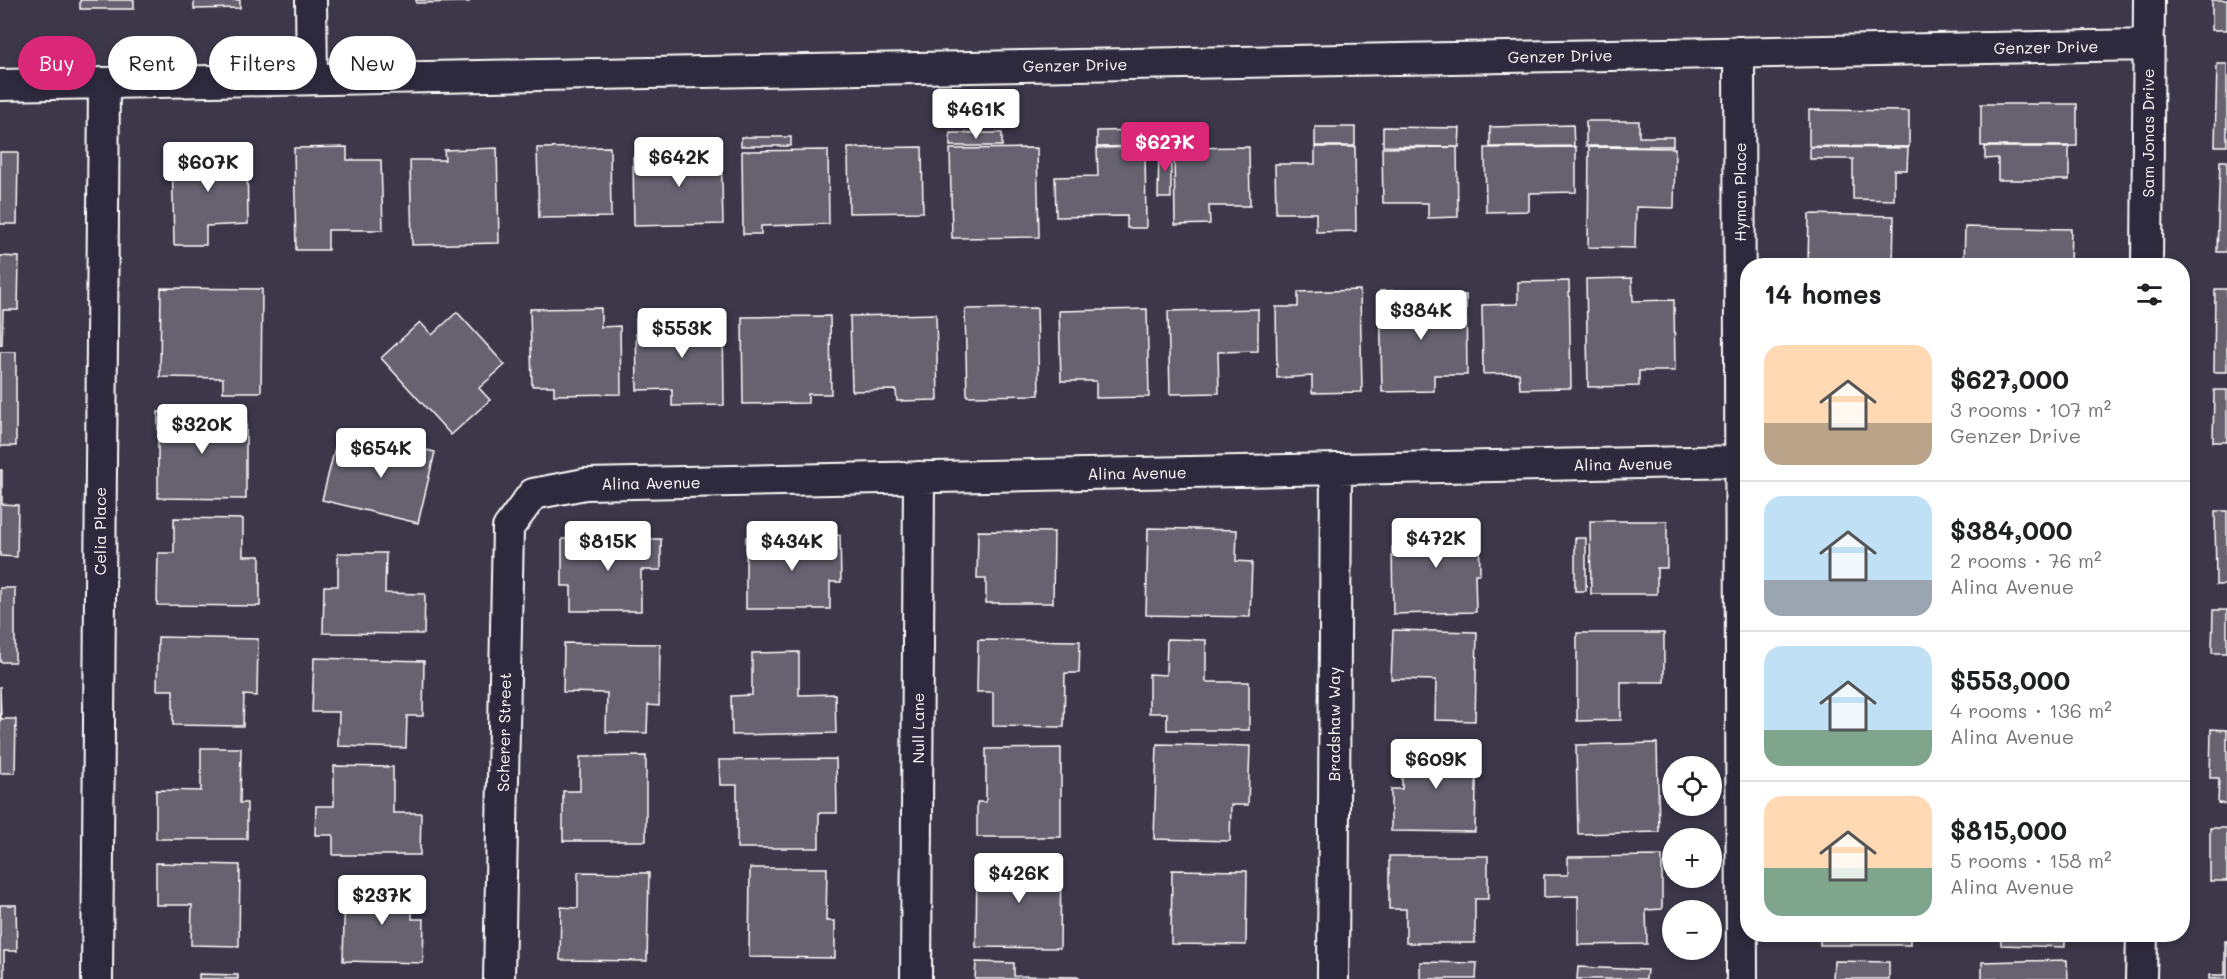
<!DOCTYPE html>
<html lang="en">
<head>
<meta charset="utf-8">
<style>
	:root { --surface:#fff; --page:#f6f6f6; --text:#202124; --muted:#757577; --line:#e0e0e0; --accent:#db2777 }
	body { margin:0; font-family:Mali,sans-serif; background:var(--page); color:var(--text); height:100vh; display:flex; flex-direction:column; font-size:22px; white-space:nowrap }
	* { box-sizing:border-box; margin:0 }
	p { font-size:20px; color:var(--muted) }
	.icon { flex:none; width:33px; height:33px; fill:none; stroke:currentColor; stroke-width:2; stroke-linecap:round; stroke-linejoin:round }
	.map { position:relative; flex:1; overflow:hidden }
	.panel { position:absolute; left:1740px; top:258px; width:450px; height:684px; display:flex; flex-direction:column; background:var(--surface); border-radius:24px; box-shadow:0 3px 9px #0003 }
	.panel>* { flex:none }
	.guide { position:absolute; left:18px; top:36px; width:570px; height:54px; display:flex; gap:12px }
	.fabs { position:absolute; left:1662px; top:756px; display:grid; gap:12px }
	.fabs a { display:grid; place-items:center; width:60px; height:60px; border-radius:50%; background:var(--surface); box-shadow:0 3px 9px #0003; font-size:30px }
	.price { position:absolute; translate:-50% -51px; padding:0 14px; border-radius:6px; background:#fff; color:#222; font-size:20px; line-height:39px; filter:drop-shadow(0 2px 3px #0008) }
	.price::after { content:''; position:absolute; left:50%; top:36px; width:18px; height:14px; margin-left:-9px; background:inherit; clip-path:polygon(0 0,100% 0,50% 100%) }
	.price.on { background:var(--accent); color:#fff }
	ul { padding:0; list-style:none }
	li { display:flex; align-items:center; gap:18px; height:150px; padding:0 24px }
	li+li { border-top:2px solid var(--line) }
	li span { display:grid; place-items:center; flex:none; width:168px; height:120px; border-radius:18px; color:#555 }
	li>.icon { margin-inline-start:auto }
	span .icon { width:72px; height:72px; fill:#fffc; stroke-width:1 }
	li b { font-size:26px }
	h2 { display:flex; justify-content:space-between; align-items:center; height:72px; padding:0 24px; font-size:26px }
	.tag { padding:0 21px; border-radius:27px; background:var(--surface); box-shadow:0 3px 9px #0003; font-size:21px; line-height:54px }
	.tag.on { background:var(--accent); color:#fff }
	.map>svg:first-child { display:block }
	.building { fill:#666270; stroke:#fff; stroke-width:1.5 }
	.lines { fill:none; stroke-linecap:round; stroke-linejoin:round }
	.street-casing { stroke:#fff; stroke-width:34 }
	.street { stroke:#2f2a3d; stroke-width:30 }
	.labels { text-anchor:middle; stroke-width:5; stroke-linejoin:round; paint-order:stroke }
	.street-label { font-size:16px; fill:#fff; stroke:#2f2a3d }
</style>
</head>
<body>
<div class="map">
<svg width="2227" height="979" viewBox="0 0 2227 979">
	<rect width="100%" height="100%" fill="#3c3749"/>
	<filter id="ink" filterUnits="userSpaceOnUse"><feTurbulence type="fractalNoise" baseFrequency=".0167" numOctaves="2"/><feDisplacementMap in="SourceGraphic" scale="12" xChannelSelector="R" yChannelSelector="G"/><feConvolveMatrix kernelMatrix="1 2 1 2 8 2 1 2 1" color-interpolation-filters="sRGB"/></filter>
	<g filter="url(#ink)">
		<path class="building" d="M80,0H134V9H80Z
			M194,0H240V8L194,9Z
			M416,0H469V2L416,3Z
			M2212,0H2227V30H2212Z
			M2217,64H2227V146H2215Z
			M1981,104H2077V146H1981Z
			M1809,110L1909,111V147L1809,146Z
			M1586,121H1639V137H1673V146H1586Z
			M1573,125L1574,146L1490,147V127Z
			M1315,127H1355V146H1315Z
			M1383,127L1460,128L1459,147L1383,146Z
			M1146,130V146L1097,147V131Z
			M950,133H1002V146H950Z
			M741,137H791V146H741Z
			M347,147V160H381L383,230H328V250H296L294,148Z
			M610,147L611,217L539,218L537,148Z
			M721,147L723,224L634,226L633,157L665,156V148Z
			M922,147L923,212L849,213L848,148Z
			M1145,147L1146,228H1127V216L1056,217L1055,177L1098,176L1097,148Z
			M1249,147L1250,206H1209L1210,224L1175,225L1174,148Z
			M1315,147H1355L1356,231L1316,232V213H1276L1275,164H1315Z
			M1457,147L1458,217L1428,218V203H1383L1382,148Z
			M1576,147V192L1529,193V211L1486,212L1485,148Z
			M1589,147L1675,148L1674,208L1636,207L1635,248L1588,247Z
			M1810,147L1908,148L1907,170H1894V200L1853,199V159H1810Z
			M1985,147H2069V180H1998V158L1985,159Z
			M497,148L499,243L412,245L410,160H445L444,150Z
			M1037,148L1039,237L952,238L950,149Z
			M1159,148H1171V198H1158Z
			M247,150L248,224L206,226V245H174L172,151Z
			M828,150L829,224L761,226V234H743L742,151Z
			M0,152H18L17,224H0Z
			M2220,161H2227V252H2217Z
			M1809,214L1894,216L1893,266H1808Z
			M1965,227L2071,229L2070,266H1964Z
			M0,256L19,257L18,310H3L2,345H0Z
			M1632,278L1633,301L1674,300L1675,371H1639V386L1588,387L1586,279Z
			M1569,281L1571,388L1520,389L1519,373L1483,374L1482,305L1518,304V282Z
			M161,288L262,289L261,392H223V378L160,377Z
			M2215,289H2227V372H2214Z
			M1360,290L1362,392L1312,393V376L1277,378L1276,307H1298V292Z
			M1411,290V306L1437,305V295H1466L1467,375H1434V391L1382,392L1380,291Z
			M601,308V327L620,326L621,394L554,395V386H532L530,309Z
			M1037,308L1039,395L967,396L965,309Z
			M1147,309L1149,397L1096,398V381H1061L1059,311Z
			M1258,309V351L1218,352L1219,393L1170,394L1168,311Z
			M457,312L505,365L479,388L490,400L451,435L381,358L420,322L432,335Z
			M936,314L938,400L897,401L896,390L852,391L850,316Z
			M830,316L831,394H808V403L743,404L742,317Z
			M723,318L724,405L672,406V389L637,390L636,319Z
			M0,352H16V446H0Z
			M2214,390H2227V442H2213Z
			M158,412H246V499L158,498Z
			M363,435L435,452L418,523L322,500L335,448L359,454Z
			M0,470H2V504L18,505L17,557L0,556Z
			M2215,511H2227V585H2216Z
			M174,518L243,519V556H260V606L157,605L158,553H174Z
			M1590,521H1667V568H1657V594H1591Z
			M1479,523L1480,574H1475L1476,612L1393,614L1392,547H1401V524Z
			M1148,528L1237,530L1236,561L1252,562L1250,617L1146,615Z
			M978,531L1054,532L1053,603H986V579H977Z
			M840,535L841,582H830V609H746V537Z
			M1575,538H1586V591H1575Z
			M562,539H661V570H641V611H571V586H562Z
			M338,553H386L385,593L425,594L424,634L323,633L324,586H338Z
			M0,588H15V662H0Z
			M2213,610H2227V653H2212Z
			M1393,630L1477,632L1475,721L1435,720L1436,680L1391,679Z
			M1577,633H1664V682H1621V720L1577,721Z
			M158,637L258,639L257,696L244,695L243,726L173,725V690H157Z
			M1167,639L1206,640V682H1249V730H1167V713H1149V674L1166,675Z
			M978,640L1080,641L1079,673H1065L1064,727L993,726V692H977Z
			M564,643L660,644L659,706L648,705L647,733L606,732L607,693L563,692Z
			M799,652V695L835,694L836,733L732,735L731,696L752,695V653Z
			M314,658L424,661L423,716H407L406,748L338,746L339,712H312Z
			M0,686L1,719H16L15,773H0Z
			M2211,729L2227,730V804L2218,803L2219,778H2210Z
			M1657,743L1659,832L1578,834L1576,745Z
			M1157,744L1250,746L1248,805H1231L1230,841L1154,839Z
			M1402,744L1477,746L1475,832L1391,831V789H1402Z
			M201,748H241L240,803H247V839H156V790L201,791Z
			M1061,748V837H977V802H986V749Z
			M646,756V841H563V791H580V757Z
			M836,759L837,813H819V848H737V785H720L719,760Z
			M334,766L393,767V813H421L420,855H333V835H315L316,806H334Z
			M2210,828H2227V881H2210Z
			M1389,856H1488V899H1475V943H1406V909H1389Z
			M1662,856V909L1646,910L1647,944L1578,945V896L1544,897V875H1568V857Z
			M977,860L1061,861L1060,948L976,947Z
			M156,863L240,865L239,946L191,945L192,905H156Z
			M750,868H827L826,921H835V958L749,957Z
			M1172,870L1247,871L1246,945L1171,944Z
			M578,872L649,873L647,961L560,960L561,907L578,908Z
			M345,887L413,889L412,919H424L423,963L343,961Z
			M0,905H16L17,951H4V978H0Z
			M1820,934H1910V945H1820Z
			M2001,934H2065V947L2001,945Z
			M2225,941H2227V979H2209V975H2225Z
			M2067,960L2068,979H1982V962Z
			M1834,961L1889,962V979H1833Z
			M976,962L1014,963V976L1079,977V979H975Z
			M1420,962L1477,963L1476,979H1420Z
			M1578,967L1647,970L1646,979H1577Z
			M199,974L238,975V979H199Z"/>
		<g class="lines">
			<defs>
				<path id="street" d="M311,0L312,78
					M1739,52L1742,979
					M0,85L2149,45
					M2147,266L2149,0
					M97,979L104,83
					M499,979L508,528L533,494L585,484L1741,461
					M916,979L919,477
					M1333,979L1336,469
					M2141,979L2142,934"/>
			</defs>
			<use href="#street" class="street-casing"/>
			<use href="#street" class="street"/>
		</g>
	</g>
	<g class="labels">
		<g class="street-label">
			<text transform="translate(2046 47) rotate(-1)" y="6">Genzer Drive</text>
			<text transform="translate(1560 56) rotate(-1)" y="6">Genzer Drive</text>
			<text transform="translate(1075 65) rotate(-1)" y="6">Genzer Drive</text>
			<text transform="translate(2148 133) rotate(-90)" y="6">Sam Jonas Drive</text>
			<text transform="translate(1740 192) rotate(-90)" y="6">Hyman Place</text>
			<text transform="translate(1623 464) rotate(-1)" y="6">Alina Avenue</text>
			<text transform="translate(1137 473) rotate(-1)" y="6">Alina Avenue</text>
			<text transform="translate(651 483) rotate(-1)" y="6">Alina Avenue</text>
			<text transform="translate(100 531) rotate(-90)" y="6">Celia Place</text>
			<text transform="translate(1334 724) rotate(-90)" y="6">Bradshaw Way</text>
			<text transform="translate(918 728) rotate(-90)" y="6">Null Lane</text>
			<text transform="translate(504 732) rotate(-89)" y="6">Scherer Street</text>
		</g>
	</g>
</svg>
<div class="fabs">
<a><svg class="icon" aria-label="locate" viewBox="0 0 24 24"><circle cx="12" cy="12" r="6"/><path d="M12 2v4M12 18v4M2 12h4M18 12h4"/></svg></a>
<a>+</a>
<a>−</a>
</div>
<b class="price" style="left:976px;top:140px">$461K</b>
<b class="price on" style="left:1165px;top:173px">$627K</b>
<b class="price" style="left:679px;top:188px">$642K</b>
<b class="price" style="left:208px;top:193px">$607K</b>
<b class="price" style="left:1421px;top:341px">$384K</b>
<b class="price" style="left:682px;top:359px">$553K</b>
<b class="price" style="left:202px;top:455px">$320K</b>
<b class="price" style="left:381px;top:479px">$654K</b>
<b class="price" style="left:1436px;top:569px">$472K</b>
<b class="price" style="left:608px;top:572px">$815K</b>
<b class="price" style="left:792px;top:572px">$434K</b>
<b class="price" style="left:1436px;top:790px">$609K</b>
<b class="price" style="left:1019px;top:904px">$426K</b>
<b class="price" style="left:382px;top:926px">$237K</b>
<div class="guide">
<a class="tag on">Buy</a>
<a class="tag">Rent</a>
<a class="tag">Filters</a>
<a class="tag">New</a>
</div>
<section class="panel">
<h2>14 homes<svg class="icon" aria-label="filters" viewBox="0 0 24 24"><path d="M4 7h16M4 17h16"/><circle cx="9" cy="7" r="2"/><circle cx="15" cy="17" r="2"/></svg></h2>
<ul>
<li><span style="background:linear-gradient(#ffd9b3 65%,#b9a48a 0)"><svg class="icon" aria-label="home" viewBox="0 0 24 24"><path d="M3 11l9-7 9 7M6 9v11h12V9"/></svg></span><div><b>$627,000</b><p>3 rooms · 107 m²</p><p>Genzer Drive</p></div></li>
<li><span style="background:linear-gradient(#bfe0f5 70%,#9aa5b1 0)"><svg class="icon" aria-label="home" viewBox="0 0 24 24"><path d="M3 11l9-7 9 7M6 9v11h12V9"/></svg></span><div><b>$384,000</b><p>2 rooms · 76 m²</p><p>Alina Avenue</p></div></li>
<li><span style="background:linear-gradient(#bfe0f5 70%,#7fa58c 0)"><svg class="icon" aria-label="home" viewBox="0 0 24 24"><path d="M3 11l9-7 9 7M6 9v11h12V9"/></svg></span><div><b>$553,000</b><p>4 rooms · 136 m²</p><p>Alina Avenue</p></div></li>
<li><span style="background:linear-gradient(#ffd9b3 60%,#7fa58c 0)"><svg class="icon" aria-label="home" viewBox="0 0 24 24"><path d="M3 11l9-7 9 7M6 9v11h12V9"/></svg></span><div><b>$815,000</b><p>5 rooms · 158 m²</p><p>Alina Avenue</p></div></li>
</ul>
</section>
</div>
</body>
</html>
